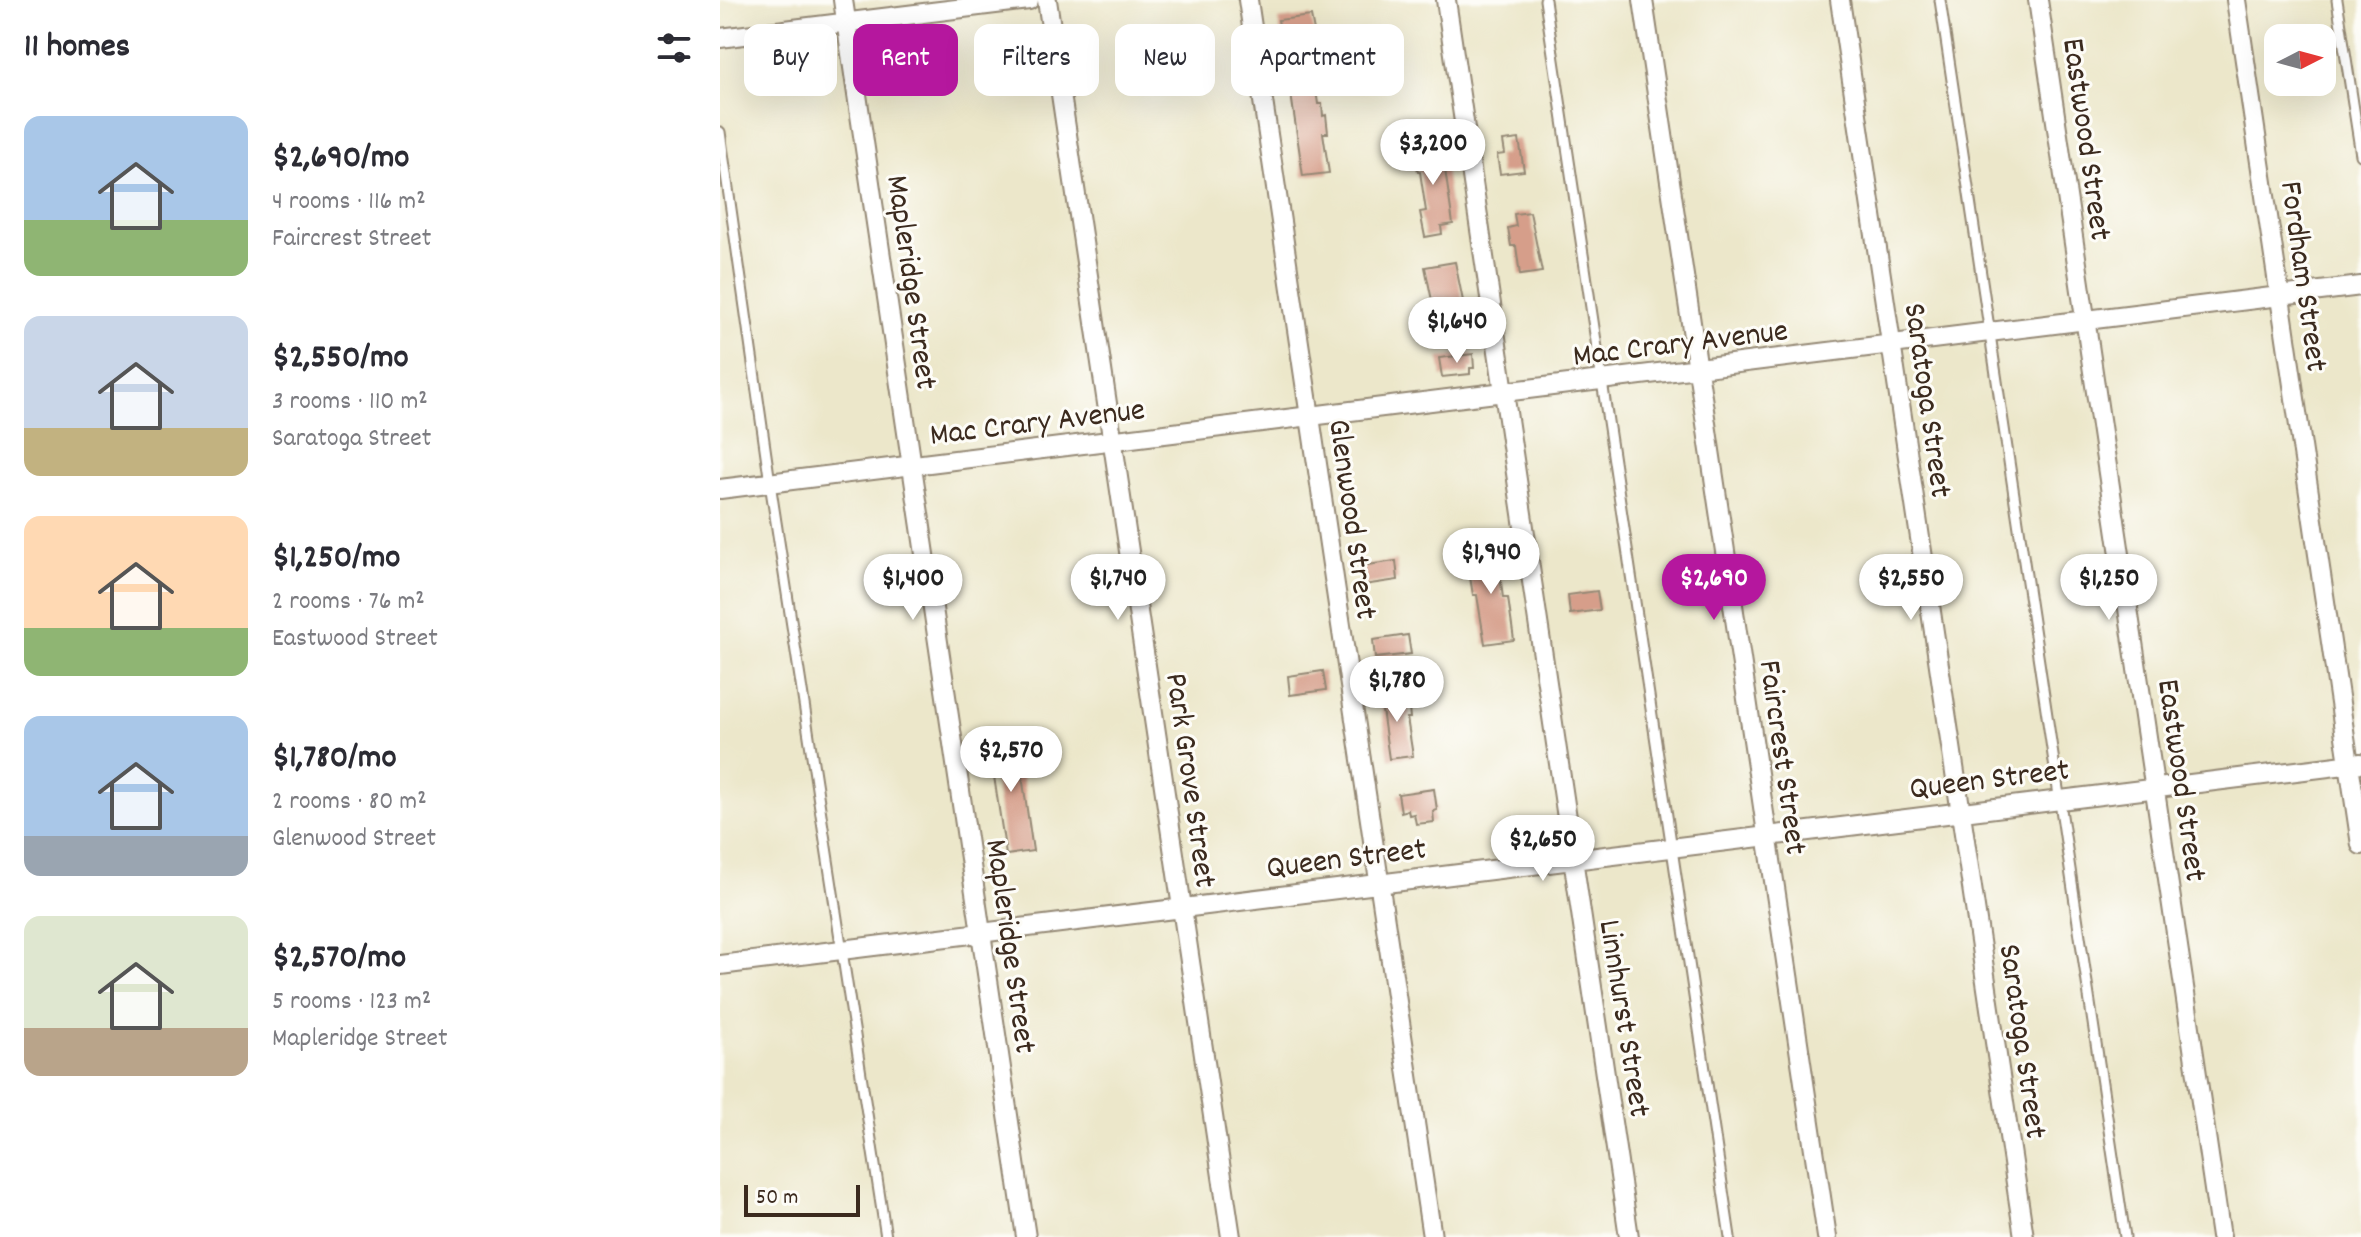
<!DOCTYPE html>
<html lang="en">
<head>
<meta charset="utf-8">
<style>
	:root { --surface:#fff; --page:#f2f2f3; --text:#2b2b33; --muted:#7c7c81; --accent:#b5179e }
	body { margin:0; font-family:Dekko,sans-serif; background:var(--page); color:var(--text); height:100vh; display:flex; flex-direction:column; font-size:30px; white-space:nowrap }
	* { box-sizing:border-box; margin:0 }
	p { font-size:26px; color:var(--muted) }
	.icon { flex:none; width:44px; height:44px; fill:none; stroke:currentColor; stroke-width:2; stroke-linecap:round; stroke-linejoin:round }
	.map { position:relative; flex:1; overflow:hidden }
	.side { display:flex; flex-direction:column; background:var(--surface); width:720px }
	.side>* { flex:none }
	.banner { position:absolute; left:24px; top:24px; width:760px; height:72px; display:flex; gap:16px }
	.needle { width:52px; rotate:84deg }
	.fabs { position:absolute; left:1544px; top:24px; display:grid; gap:16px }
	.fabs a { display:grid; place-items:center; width:72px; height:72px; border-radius:16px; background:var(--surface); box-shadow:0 8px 32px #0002; font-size:40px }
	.scale { position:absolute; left:24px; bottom:20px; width:116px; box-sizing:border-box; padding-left:8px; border:4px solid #3b2a1e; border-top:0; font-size:22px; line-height:28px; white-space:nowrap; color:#3b2a1e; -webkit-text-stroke:6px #fdfcf7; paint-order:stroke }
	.price { position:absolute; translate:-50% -68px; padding:0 18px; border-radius:28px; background:#fff; color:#222; font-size:26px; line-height:52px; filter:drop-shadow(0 2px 4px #0008) }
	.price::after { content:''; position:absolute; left:50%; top:48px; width:24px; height:18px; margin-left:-12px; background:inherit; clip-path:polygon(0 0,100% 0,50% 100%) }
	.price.current { background:var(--accent); color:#fff }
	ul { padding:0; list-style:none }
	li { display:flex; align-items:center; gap:24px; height:200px; padding:0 24px }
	li span { display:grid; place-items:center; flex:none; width:224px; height:160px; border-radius:16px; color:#555 }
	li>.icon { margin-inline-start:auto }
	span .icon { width:96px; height:96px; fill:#fffc; stroke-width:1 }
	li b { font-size:34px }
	h2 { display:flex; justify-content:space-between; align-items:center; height:96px; padding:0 24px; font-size:34px }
	.tag { padding:0 28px; border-radius:16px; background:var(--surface); box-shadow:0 8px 32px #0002; font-size:28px; line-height:72px }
	.tag.current { background:var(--accent); color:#fff }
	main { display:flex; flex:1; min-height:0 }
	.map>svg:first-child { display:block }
	.building { fill:#d69e8a }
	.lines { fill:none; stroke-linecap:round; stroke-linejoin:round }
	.lane-casing { stroke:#948874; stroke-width:13 }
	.street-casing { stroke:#948874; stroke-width:22 }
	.lane { stroke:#fff; stroke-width:9 }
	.street { stroke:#fff; stroke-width:18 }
	.labels { text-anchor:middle; stroke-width:6; stroke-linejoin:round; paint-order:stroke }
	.street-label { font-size:32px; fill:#3b2a1e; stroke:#fdfcf7 }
</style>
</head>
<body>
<main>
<section class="side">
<h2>11 homes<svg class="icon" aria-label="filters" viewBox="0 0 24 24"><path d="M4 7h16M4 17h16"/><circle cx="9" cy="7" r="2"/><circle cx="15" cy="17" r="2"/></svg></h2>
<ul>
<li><span style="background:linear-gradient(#a9c7e8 65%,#8fb573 0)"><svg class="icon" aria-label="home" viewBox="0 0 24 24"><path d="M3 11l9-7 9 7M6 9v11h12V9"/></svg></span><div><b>$2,690/mo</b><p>4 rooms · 116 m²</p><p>Faircrest Street</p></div></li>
<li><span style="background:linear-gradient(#c9d6e8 70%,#c2b280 0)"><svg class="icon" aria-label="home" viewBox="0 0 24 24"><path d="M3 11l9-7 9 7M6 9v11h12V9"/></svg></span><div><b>$2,550/mo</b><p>3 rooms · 110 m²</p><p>Saratoga Street</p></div></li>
<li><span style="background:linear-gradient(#ffd9b3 70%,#8fb573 0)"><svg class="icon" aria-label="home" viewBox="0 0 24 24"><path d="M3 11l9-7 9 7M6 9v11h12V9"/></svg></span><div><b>$1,250/mo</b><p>2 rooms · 76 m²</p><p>Eastwood Street</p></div></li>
<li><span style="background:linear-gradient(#a9c7e8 75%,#9aa5b1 0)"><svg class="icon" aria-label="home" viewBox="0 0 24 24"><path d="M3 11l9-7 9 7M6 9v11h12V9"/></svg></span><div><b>$1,780/mo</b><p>2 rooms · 80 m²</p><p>Glenwood Street</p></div></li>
<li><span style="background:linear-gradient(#dfe7d0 70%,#b9a48a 0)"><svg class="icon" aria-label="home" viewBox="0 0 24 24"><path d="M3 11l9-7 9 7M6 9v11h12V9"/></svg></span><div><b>$2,570/mo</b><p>5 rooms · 123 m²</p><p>Mapleridge Street</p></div></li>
</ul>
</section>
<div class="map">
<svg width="1641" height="1237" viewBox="0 0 1641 1237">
	<rect width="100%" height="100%" fill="#fdfcf7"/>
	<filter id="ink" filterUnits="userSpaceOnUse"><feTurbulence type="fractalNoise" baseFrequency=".0125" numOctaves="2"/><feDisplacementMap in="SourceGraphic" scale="16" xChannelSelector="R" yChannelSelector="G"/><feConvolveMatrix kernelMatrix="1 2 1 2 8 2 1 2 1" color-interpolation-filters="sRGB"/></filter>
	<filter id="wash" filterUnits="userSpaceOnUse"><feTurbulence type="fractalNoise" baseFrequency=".006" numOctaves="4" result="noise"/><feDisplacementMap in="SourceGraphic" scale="32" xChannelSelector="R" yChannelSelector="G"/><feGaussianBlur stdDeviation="1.8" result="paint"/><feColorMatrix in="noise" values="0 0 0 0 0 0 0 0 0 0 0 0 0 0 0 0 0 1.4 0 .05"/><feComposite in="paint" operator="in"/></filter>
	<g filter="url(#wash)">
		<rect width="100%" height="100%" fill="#ece7ca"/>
		<g id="blocks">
			<path class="building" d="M591,16L599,57L591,58L598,104H602L603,116L606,115L608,133H603L609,173L583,176L569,80H571L568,53H565L558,20Z
				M799,139L804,171L780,174L777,155L785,154L783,141Z
				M721,142L733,224L721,226L722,234L705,237L700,212L706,211L700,172H698L696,160H691L689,146Z
				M810,212L822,272L800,275L796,246H791L788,228L796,226L794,214Z
				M735,262L744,306L714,310L705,267Z
				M753,354L754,368H750V374L722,377L719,358Z
				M781,548L784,567H779L783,598H788L794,640L765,644L757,595H753L750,577L754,576L751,552Z
				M676,561L678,580L643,585L640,566Z
				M877,591L880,610L850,614L848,595Z
				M688,635L691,654L655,658L653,640Z
				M603,671L606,690L570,695L568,676Z
				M683,687L685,699H688L690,718H687L693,756L669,759L661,703L669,702L667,689Z
				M296,734L313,851L286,855L268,737Z
				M714,789L717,810L713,811L714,822L696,824L694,814L689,815L688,810L681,812L678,794Z"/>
		</g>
	</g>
	<g filter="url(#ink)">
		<use href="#blocks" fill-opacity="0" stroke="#948874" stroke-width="2"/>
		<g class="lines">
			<defs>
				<path id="lane" d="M825,0L1010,1237
					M1220,0L1405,1237
					M1617,0L1641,155
					M0,132L50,483L166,1237"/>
				<path id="street" d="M123,0L306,1237
					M327,0L511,1237
					M528,0L712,1237
					M726,0L909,1237
					M923,0L1107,1237
					M1120,0L1304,1237
					M1318,0L1501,1237
					M1516,0L1641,845
					M0,38L309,0
					M0,489L1641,286
					M0,965L1641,763"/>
			</defs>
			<use href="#lane" class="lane-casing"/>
			<use href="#street" class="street-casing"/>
			<use href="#lane" class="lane"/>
			<use href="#street" class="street"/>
		</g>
	</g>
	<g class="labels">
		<g class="street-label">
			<text transform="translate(1369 139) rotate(82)" y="11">Eastwood Street</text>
			<text transform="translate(1586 276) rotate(82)" y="11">Fordham Street</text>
			<text transform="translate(194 282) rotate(82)" y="11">Mapleridge Street</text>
			<text transform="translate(960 341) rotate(-7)" y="11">Mac Crary Avenue</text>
			<text transform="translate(1210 400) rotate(82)" y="11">Saratoga Street</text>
			<text transform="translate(317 420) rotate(-7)" y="11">Mac Crary Avenue</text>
			<text transform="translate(635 519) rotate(82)" y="11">Glenwood Street</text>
			<text transform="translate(1065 757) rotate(82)" y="11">Faircrest Street</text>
			<text transform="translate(1269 777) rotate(-7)" y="11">Queen Street</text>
			<text transform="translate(473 780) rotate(82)" y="11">Park Grove Street</text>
			<text transform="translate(1464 780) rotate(82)" y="11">Eastwood Street</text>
			<text transform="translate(626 856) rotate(-7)" y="11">Queen Street</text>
			<text transform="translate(293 946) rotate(82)" y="11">Mapleridge Street</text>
			<text transform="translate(907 1018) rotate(81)" y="11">Linnhurst Street</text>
			<text transform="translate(1305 1041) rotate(82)" y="11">Saratoga Street</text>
		</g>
	</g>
</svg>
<div class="fabs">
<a><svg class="needle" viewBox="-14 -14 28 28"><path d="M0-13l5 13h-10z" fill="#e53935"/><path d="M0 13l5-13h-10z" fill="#7c7c81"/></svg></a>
</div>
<div class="scale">50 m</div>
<b class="price" style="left:713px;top:187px">$3,200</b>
<b class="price" style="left:737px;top:365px">$1,640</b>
<b class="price" style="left:771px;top:596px">$1,940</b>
<b class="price" style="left:193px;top:622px">$1,400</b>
<b class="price" style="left:398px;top:622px">$1,740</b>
<b class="price current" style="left:994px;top:622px">$2,690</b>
<b class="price" style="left:1191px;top:622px">$2,550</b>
<b class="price" style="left:1389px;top:622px">$1,250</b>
<b class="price" style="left:677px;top:724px">$1,780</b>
<b class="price" style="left:291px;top:794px">$2,570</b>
<b class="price" style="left:823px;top:883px">$2,650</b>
<div class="banner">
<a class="tag">Buy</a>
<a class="tag current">Rent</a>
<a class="tag">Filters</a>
<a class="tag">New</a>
<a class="tag">Apartment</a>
</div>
</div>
</main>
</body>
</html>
